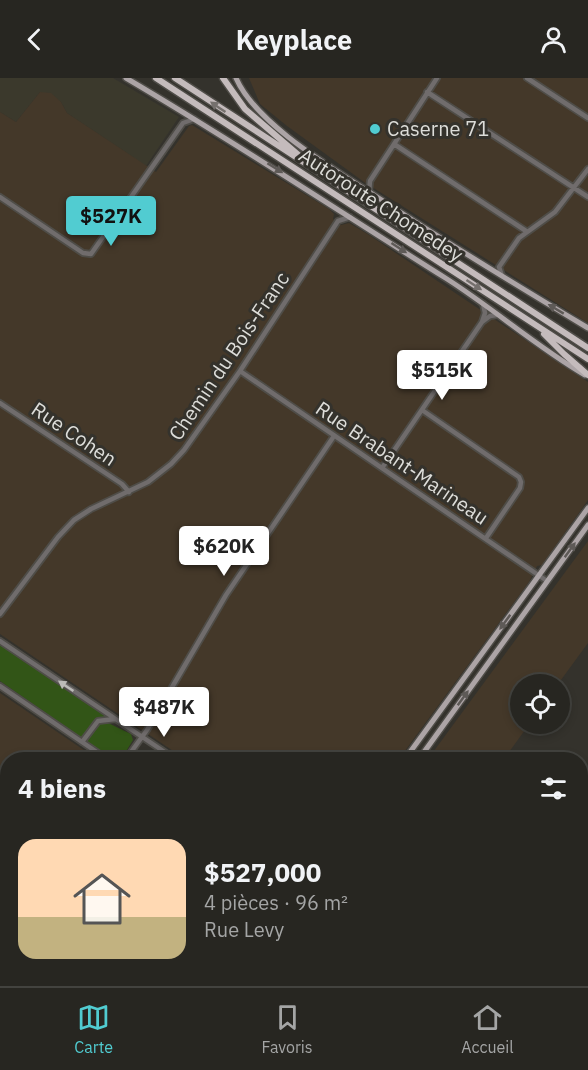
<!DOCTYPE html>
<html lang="fr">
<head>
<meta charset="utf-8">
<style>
	:root { --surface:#272621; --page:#2f2e2a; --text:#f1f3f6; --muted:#a4a5a5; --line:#43433f; --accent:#51ccd1 }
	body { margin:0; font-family:"IBM Plex Sans",sans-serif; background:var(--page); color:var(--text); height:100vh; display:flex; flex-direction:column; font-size:22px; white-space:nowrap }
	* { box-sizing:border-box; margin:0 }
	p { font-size:20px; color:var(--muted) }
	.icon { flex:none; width:33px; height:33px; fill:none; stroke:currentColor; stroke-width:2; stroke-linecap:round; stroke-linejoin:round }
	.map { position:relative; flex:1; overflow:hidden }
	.details { position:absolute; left:0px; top:674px; width:588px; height:236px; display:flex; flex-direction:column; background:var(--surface); border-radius:24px 24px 0 0; box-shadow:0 3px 9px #0003,0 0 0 2px var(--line) }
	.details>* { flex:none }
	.buttons { position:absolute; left:510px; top:596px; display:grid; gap:12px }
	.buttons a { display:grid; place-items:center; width:60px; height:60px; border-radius:50%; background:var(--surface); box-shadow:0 3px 9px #0003,0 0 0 2px var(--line); font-size:30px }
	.price { position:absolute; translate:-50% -51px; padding:0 14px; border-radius:6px; background:#fff; color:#222; font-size:20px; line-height:39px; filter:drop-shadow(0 2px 3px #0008) }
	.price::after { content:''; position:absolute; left:50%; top:36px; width:18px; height:14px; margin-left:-9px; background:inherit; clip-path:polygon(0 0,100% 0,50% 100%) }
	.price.active { background:var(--accent); color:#111 }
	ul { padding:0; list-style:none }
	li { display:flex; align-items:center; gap:18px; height:150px; padding:0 18px }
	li+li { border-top:2px solid var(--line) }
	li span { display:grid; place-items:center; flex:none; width:168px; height:120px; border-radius:18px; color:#555 }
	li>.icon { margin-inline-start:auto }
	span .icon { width:72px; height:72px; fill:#fffc; stroke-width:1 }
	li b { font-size:26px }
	h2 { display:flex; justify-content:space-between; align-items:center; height:72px; padding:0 18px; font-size:26px }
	header { display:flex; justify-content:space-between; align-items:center; height:78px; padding:0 18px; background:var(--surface); font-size:27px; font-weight:700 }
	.menu { display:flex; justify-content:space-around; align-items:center; height:84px; border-top:2px solid var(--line); background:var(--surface); font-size:16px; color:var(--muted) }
	.menu a { display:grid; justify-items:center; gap:3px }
	.menu .active { color:var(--accent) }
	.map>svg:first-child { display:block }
	.built { fill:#3b392c }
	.industrial { fill:#443829 }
	.green { fill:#325517 }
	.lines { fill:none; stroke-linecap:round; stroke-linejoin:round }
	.minor-casing { stroke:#4f4d48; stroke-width:8 }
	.major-casing { stroke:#4f4d48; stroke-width:8 }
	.highway-casing { stroke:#4f4d48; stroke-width:9 }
	.minor { stroke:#706c6c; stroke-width:4.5 }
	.major { stroke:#aca4a6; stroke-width:5 }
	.highway { stroke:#c4bbbc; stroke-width:6 }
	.oneway { fill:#75706d }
	.oneway2 { fill:#5e5a57 }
	.oneway3 { fill:#bcbbb8 }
	.poi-dot { fill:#51ccd1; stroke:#34322c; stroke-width:2 }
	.labels { text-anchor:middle; stroke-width:6; stroke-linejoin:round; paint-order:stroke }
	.poi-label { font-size:20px; fill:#ddddd9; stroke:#34322c; text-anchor:start }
	.street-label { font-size:20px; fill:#ddddd9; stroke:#34322c }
</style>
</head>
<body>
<header><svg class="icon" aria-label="back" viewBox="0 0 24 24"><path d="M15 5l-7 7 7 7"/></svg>Keyplace<svg class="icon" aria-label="person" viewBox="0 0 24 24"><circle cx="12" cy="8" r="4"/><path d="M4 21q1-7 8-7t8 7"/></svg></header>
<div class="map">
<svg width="588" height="908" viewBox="0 0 588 908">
	<rect width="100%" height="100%" fill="#34322c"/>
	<path class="built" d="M0,0H113L179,39L146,88L67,35L61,24L40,14L16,44L0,34Z"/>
	<path class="industrial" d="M249,0H588V245L364,104L287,48L260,26Z
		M40,14L51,15L61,24L67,35L156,94L189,48L192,47L329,131L334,136L333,141L341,147L349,145L366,155L588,304V422L542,487L537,488L529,504L399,681H185L0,556V34L16,44Z
		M588,463V565L558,606H520V645H530L504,681H428Z
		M0,615L97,681H8L7,750L0,745Z
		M266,902H430L445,908H262Z"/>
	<path class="green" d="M0,566L105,638L104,643L131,656L133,662L122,680L112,681L0,603Z"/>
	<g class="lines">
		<defs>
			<path id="minor" d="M527,0L588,40
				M427,14L588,119
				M394,66L526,153
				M369,114L370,103L437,0
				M0,119L83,175L91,176L183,45L194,41
				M502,198L499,189L519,160L555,134L588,91
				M482,244L490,238L497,237
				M240,293L547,503
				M0,325L122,406L129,414
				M422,332L519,399L521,404L520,410L486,460
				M382,390L482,244L485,235L483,226
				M0,536L58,459L74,442L91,431L148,404L171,386L184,372L240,293L338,143L350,139
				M0,563L175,681
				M0,608L107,681
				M82,664L98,643L115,641
				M126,681L147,652L226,517L334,358
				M0,751L8,756
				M0,831L8,819
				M0,859L8,865
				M61,902L71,908
				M221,902L230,908
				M446,902L458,908
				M472,902L480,908
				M135,908L140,902
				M401,908L405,902"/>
			<path id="major" d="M126,0C235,64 340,134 447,201C494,231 537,269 585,297
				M236,0C256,46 332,90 374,117C444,163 516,207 588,250
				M405,681L588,430
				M419,681L588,447
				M240,908L245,902
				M254,908L258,902"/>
			<path id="highway" d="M156,0L588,281
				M175,0L588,270
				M223,0L245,31L302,80
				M544,256L564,276L588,297"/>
		</defs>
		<use href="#minor" class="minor-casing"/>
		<use href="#major" class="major-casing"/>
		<use href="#highway" class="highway-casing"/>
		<use href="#minor" class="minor"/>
		<use href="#major" class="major"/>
		<use href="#highway" class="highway"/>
	</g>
	<defs><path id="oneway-solid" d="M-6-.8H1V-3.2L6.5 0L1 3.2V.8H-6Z" transform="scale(1.5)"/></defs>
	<g class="oneway">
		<use href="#oneway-solid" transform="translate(218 29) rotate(-146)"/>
		<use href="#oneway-solid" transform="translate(474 207) rotate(33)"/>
	</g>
	<g class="oneway2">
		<use href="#oneway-solid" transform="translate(275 90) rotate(32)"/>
		<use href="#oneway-solid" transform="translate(399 170) rotate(33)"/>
		<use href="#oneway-solid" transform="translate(556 231) rotate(-149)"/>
		<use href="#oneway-solid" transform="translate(570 472) rotate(-54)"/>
		<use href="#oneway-solid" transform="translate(505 544) rotate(126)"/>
		<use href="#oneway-solid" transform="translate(463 620) rotate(-54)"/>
	</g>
	<use class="oneway3" href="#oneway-solid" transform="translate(66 608) rotate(-146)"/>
	<circle class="poi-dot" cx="375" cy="51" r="6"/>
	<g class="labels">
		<g class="poi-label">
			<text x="387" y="58">Caserne 71</text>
		</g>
		<g class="street-label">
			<text transform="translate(381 127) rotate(33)" y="7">Autoroute Chomedey</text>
			<text transform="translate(229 278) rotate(-56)" y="7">Chemin du Bois-Franc</text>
			<text transform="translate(74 356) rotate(34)" y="7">Rue Cohen</text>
			<text transform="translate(402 385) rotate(34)" y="7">Rue Brabant-Marineau</text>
		</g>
	</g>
</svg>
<div class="buttons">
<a><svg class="icon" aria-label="locate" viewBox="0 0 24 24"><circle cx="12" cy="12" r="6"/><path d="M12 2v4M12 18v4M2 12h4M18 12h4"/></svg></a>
</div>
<b class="price active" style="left:111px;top:169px">$527K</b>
<b class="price" style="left:442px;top:323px">$515K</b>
<b class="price" style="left:224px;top:499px">$620K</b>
<b class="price" style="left:164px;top:660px">$487K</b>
<section class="details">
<h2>4 biens<svg class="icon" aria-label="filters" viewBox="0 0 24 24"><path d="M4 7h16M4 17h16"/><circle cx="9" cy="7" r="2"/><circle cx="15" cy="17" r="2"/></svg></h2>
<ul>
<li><span style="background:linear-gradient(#ffd9b3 65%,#c2b280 0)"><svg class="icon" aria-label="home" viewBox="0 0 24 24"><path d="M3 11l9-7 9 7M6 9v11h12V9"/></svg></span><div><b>$527,000</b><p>4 pièces · 96 m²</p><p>Rue Levy</p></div></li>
</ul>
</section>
</div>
<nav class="menu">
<a class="active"><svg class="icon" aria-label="map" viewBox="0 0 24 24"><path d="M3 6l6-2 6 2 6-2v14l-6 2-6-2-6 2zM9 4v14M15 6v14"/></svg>Carte</a>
<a><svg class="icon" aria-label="saved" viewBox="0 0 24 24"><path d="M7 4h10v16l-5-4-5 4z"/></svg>Favoris</a>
<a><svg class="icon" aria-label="home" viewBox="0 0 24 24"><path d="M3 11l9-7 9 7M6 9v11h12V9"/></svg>Accueil</a>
</nav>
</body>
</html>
